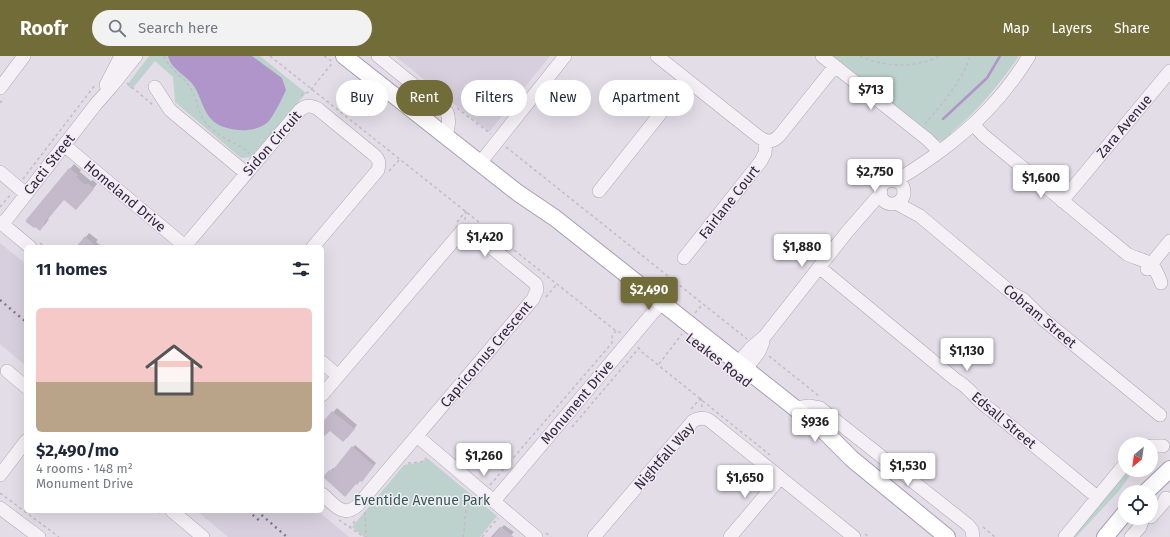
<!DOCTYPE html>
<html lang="en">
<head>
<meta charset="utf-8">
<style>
	:root { --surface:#fff; --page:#f2f2f3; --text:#1f2937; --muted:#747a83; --accent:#716c38 }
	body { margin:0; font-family:"Fira Sans",sans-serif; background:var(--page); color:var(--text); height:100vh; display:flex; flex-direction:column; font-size:15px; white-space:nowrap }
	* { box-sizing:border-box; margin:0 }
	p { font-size:13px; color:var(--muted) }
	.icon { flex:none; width:22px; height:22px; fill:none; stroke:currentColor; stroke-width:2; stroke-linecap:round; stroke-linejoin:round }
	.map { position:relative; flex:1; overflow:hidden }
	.drawer { position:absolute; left:24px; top:189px; width:300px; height:268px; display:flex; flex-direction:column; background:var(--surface); border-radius:6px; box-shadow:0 4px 16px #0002 }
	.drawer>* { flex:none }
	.banner { position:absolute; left:336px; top:24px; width:380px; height:36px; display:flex; gap:8px }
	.needle { width:26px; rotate:209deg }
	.fabs { position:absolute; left:1118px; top:381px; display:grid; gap:8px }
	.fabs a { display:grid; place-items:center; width:40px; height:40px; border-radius:50%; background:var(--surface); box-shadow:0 4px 16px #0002; font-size:20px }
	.price { position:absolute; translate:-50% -34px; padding:0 9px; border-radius:4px; background:#fff; color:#222; font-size:13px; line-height:26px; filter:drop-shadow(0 1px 2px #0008) }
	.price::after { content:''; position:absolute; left:50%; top:24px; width:12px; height:9px; margin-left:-6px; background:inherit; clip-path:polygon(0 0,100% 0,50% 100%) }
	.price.current { background:var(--accent); color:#fff }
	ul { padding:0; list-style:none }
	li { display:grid; align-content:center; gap:8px; height:212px; padding:0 12px }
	li span { display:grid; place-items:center; height:124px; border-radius:6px; color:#555 }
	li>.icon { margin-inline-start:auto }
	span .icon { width:72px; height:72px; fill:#fffc; stroke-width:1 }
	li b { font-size:17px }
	h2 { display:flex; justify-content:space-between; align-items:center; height:48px; padding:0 12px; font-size:17px }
	.chip { padding:0 14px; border-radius:18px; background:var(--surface); box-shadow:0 4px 16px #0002; font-size:14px; line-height:36px }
	.chip.current { background:var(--accent); color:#fff }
	header { display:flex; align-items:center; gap:24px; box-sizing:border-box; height:56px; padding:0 20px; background:var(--accent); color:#fff }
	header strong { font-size:19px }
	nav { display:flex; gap:22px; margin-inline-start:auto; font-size:14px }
	.search { width:280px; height:36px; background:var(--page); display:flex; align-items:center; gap:10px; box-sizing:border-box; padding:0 14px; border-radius:22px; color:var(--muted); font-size:15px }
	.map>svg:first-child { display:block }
	.built { fill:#d7cfdd }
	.green { fill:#bdd2cd }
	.water { fill:#b095ca }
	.shadow { fill:#0003 }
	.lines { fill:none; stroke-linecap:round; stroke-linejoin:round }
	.stream { stroke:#b095ca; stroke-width:2.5 }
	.building { fill:#c4bacb }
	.minor-casing { stroke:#afa6b5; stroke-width:14 }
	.major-casing { stroke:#aa9bb4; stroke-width:18 }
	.path { stroke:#c3bbc6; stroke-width:1.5; stroke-dasharray:3 3; stroke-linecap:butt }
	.minor { stroke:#f4f0f6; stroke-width:13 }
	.major { stroke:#fff; stroke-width:16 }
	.rail { stroke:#877592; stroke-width:2.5; stroke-dasharray:2 4; stroke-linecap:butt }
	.labels { text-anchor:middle; stroke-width:3; stroke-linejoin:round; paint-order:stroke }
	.street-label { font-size:14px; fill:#36253f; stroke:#f1ecf5 }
	.park-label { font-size:14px; fill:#325b53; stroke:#f1ecf5 }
</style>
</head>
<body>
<header>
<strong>Roofr</strong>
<div class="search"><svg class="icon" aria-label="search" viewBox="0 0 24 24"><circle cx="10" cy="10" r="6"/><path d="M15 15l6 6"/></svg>Search here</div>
<nav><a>Map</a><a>Layers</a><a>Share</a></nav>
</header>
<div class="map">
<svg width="1170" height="481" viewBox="0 0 1170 481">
	<rect width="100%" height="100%" fill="#e3dde8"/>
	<path class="built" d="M395,0H550L489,76Z
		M0,187L26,208V310L0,288Z
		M197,455H318L349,481H228Z"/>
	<path class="green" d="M149,0H260L306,37L252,101L241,102L175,46L173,21L155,5L132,33L127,29Z
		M830,0H1019C999,29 978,54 951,77L950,81L943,85L936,84Z
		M427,402L497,460L480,481H364L352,471L404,409L421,406Z
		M1125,414H1134L1118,436L1076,481H1069Z"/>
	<path class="water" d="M168,0H252L282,22L286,34C283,41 273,61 268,66C255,78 226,76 213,65C203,56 201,41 194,30C186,19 171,13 168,0Z"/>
	<path class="shadow" d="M74,108L81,114L80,116L91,125L93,124L97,128L80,148L64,143L48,163H49L44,170L27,165Z
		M89,177L98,184L96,186L103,191H75L76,190L78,191Z
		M337,352L357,369L347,382L330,374L322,382V366H324Z
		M355,389L376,407L364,422L325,421L333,412L335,413Z
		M504,469L514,476L509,481H491L500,471L501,472Z"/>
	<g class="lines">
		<path class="stream" d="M943,63L987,22L1000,0"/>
	</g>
	<path class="building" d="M69,112L78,119L76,121L86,129L88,127L94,133L76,154L64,144L44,167L45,168L40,175L35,171L34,172L26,166V164Z
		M85,180L97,191H76Z
		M332,355L355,373L343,386L330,375L322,382V367Z
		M352,390L374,410L362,426L360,425L357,429L356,428L345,441L323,421L329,414L332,415Z
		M501,471L514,481H493Z"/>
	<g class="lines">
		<defs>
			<path id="minor" d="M378,0L447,56C450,65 448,72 446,80
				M657,0L759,81C766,86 772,87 779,80L835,10
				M822,0L927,83L936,92L938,96
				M106,29L121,0
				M155,31L170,54L246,117
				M0,32L24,0
				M974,69L983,79L1127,198C1136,203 1151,204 1156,215C1158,219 1160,223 1161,227
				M64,89L186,191
				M480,107L565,0
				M0,116L26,138
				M880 136a12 12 0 1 1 24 0a12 12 0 1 1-24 0Z
				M894,125C909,118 922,108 935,99C974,71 1004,41 1029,0
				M599,135L687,24
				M1062,145L1170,15
				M896,147L920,160L1013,238L1023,243L1044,264L1160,359
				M0,166L30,191
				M3,168L96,48L112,30L136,0
				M185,190L300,54C306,49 311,49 318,53L373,98C379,103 380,106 378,114L313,191
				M684,202L761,105L765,97L766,86
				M819,211L956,324C970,331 977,346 991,354L1097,441
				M1147,213L1170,185
				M322,306L338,320
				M732,314L751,292L765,280L847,176L881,137
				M7,315L26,331
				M740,320L759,296L763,286
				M322,339L461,176L465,175L476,179L536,228L537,234L533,243L358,449C343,463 334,448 322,438
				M795,352L809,350L820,352L968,469L972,474L973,481
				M417,380L536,481
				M1151,390H1163
				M0,419L26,385
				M494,445L661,247
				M0,452L39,481
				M172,455L203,481
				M1151,461L1164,446L1166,442
				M594,481L693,365C698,362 703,361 709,364L854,481
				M730,481L780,422
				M1065,481L1125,408
				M1131,481L1140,471L1143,462"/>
			<path id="major" d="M344,0L518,137L555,162L795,352L825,376L852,403L947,481
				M1146,436L1170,413
				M1105,481L1125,457"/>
		</defs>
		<use href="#minor" class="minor-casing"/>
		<use href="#major" class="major-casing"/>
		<path class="path" d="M164,0C169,13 182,19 190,31C200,47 195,59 213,74C218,78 223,81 228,84C236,89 245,91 249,98
			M270,0L616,275L622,277
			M324,0L333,6
			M860,0C886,12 915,12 940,0
			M127,27L153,49
			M301,40L303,38L309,36L333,6
			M0,47L4,42
			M457,52L491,78
			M925,68C942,47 962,26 970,0
			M506,91L747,283
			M389,115L400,103
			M23,123L95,29
			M0,151L11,138
			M465,164L466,156
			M457,166L466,155
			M40,187L45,191
			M546,241L557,228
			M695,257L703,248
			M638,291L642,296L770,399
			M769,300L819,340
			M659,308L682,278
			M701,342L702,352
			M691,353L701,342
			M322,354L326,349
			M572,371L639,292
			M408,407L421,406L426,402
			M490,429L612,287V280L616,275
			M0,437L59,481
			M158,455L161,458
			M365,456L366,481
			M339,464L364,481
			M983,471L995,481
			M349,472L356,464
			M546,477L551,481
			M865,478L869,481
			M463,481C466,467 463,453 472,441
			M482,481L498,462"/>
		<use href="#minor" class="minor"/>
		<use href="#major" class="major"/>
		<path class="rail" d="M0,244L26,266
			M248,455L260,465
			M257,455L287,481"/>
	</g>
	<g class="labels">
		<g class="street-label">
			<text transform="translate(1124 70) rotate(-50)" y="5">Zara Avenue</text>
			<text transform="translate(272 87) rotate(-49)" y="5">Sidon Circuit</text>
			<text transform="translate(49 108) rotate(-52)" y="5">Cacti Street</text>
			<text transform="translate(125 140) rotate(40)" y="5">Homeland Drive</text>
			<text transform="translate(729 146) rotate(-52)" y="5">Fairlane Court</text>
			<text transform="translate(1040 260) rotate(40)" y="5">Cobram Street</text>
			<text transform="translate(486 298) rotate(-50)" y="5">Capricornus Crescent</text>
			<text transform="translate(719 304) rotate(38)" y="5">Leakes Road</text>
			<text transform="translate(577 346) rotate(-50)" y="5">Monument Drive</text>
			<text transform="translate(1004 364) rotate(40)" y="5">Edsall Street</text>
			<text transform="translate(664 400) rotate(-49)" y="5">Nightfall Way</text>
		</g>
		<g class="park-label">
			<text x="422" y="449">Eventide Avenue Park</text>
		</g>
	</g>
</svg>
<div class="fabs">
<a><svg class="needle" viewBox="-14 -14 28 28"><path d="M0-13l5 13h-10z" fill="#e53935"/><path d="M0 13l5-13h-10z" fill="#747a83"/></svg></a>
<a><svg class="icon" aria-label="locate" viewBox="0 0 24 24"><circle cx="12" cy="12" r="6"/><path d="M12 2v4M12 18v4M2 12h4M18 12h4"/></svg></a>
</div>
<b class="price" style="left:871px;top:55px">$713</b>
<b class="price" style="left:875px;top:137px">$2,750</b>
<b class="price" style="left:1041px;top:143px">$1,600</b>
<b class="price" style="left:485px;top:202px">$1,420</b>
<b class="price" style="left:802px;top:212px">$1,880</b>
<b class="price current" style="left:649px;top:255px">$2,490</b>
<b class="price" style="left:967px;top:316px">$1,130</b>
<b class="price" style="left:815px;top:387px">$936</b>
<b class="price" style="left:484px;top:421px">$1,260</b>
<b class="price" style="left:908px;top:431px">$1,530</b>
<b class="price" style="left:745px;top:443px">$1,650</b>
<div class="banner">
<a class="chip">Buy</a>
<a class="chip current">Rent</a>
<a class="chip">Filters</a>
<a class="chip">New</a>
<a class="chip">Apartment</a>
</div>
<section class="drawer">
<h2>11 homes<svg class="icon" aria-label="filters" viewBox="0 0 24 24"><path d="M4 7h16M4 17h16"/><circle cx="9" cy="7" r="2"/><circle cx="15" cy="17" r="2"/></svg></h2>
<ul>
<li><span style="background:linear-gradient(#f6c9c9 60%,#b9a48a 0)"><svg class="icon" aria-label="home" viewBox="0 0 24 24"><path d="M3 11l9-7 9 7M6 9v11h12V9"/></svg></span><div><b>$2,490/mo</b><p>4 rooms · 148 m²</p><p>Monument Drive</p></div></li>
</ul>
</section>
</div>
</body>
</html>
